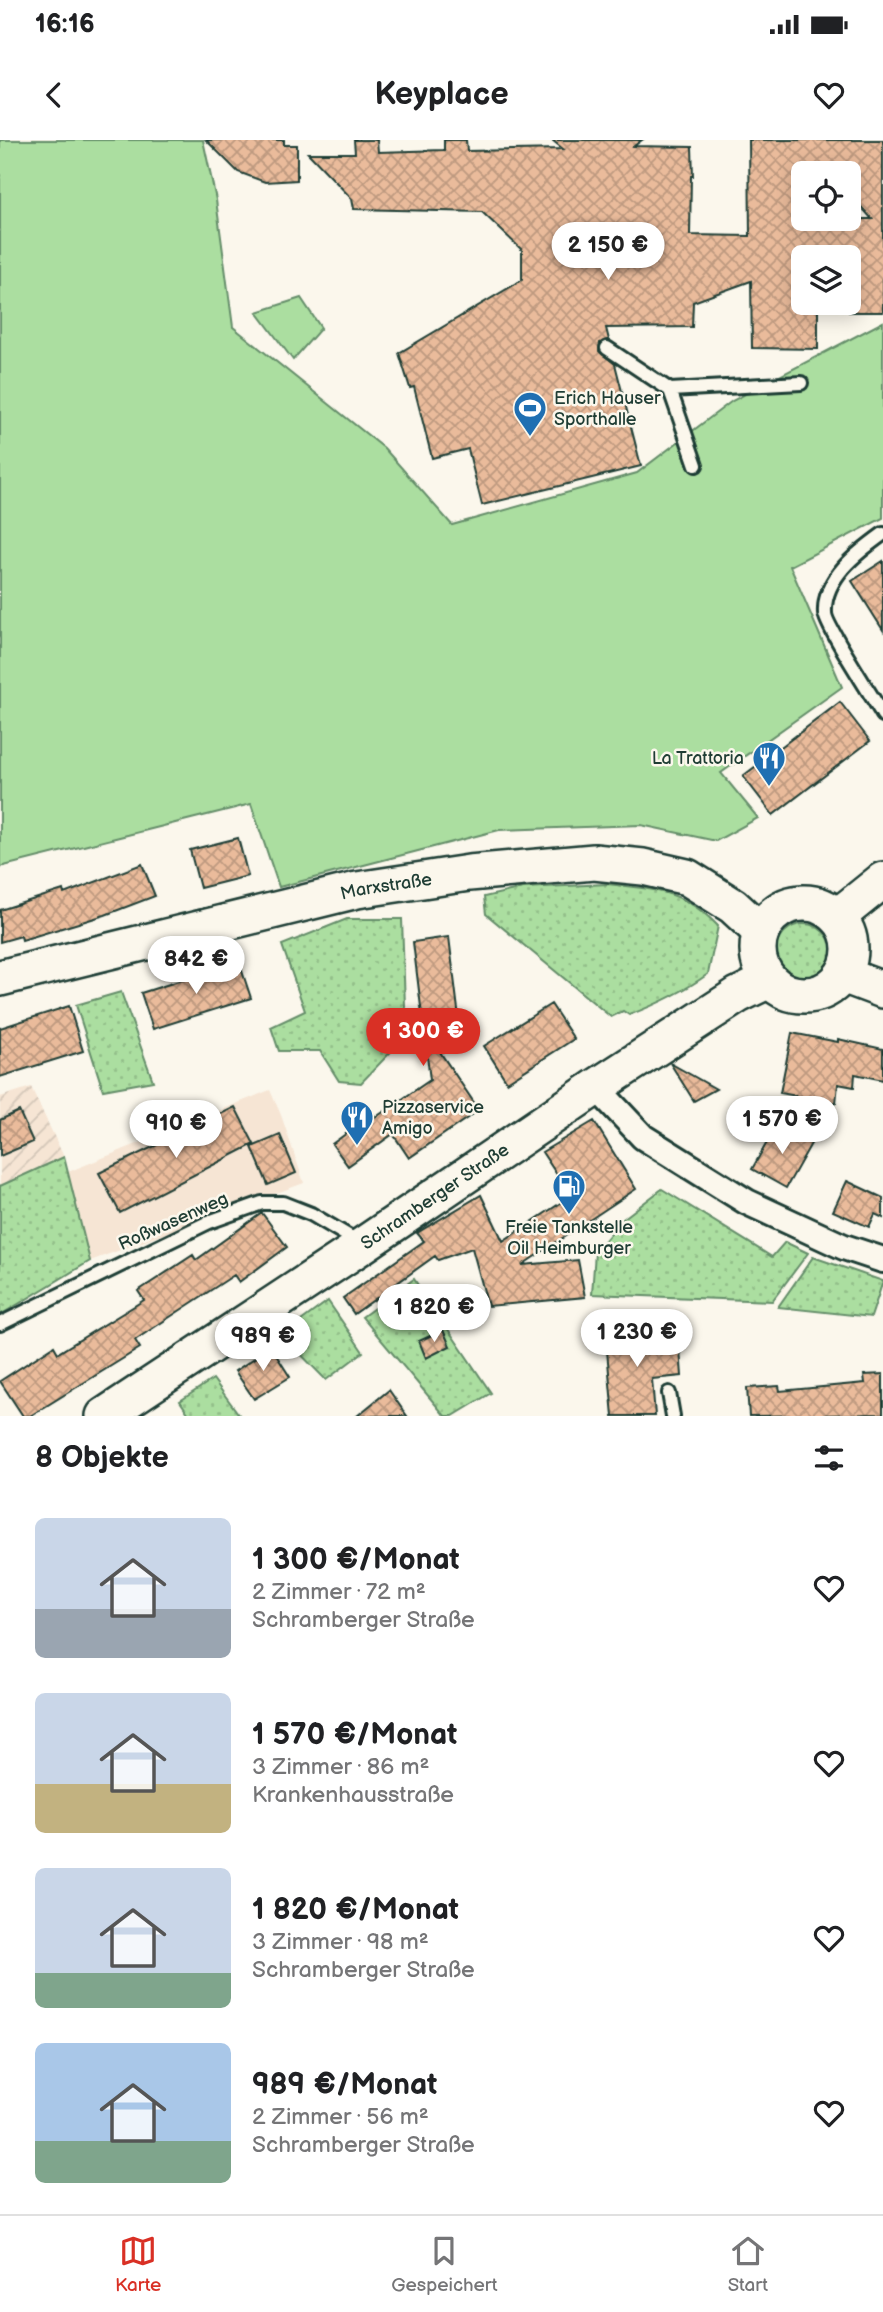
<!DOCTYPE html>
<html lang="de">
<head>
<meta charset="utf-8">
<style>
	:root { --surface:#fff; --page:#f6f6f6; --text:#202124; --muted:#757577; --line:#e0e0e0; --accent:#d93025 }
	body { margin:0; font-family:"Balsamiq Sans",sans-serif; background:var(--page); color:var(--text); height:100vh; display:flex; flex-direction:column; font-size:26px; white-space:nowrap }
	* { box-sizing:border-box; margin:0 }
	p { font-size:23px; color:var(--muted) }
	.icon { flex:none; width:38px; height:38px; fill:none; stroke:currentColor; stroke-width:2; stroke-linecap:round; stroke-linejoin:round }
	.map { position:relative; height:1276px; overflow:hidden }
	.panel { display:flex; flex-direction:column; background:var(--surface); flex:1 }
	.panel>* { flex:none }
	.buttons { position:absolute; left:791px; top:21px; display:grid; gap:14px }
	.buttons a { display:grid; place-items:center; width:70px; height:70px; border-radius:10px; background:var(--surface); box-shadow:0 4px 18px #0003; font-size:35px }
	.price { position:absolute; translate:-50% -60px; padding:0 16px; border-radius:24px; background:#fff; color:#222; font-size:23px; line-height:46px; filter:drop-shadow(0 2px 4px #0008) }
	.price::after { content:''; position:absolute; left:50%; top:42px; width:21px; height:16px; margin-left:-10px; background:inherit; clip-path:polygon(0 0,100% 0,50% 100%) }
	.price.current { background:var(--accent); color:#fff }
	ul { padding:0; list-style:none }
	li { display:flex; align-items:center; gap:21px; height:175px; padding:0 35px }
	li span { display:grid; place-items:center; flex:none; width:196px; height:140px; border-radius:10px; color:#555 }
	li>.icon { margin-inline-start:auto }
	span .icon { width:84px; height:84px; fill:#fffc; stroke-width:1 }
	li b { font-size:30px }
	h2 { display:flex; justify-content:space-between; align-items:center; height:84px; padding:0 35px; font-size:30px }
	.status { display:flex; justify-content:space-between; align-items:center; height:49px; padding:0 35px; background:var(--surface); direction:ltr }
	.status svg { height:19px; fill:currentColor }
	header { display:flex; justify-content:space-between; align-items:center; height:91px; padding:0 35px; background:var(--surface); font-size:32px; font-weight:700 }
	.menu { display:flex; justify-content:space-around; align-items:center; height:98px; border-top:2px solid var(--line); background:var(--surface); font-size:19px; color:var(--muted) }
	.menu a { display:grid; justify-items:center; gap:4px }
	.menu .current { color:var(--accent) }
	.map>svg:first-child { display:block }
	.built { fill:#f6e5d4 }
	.industrial { fill:url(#industrial-furrows) }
	.grass { fill:url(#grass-dots); stroke:#658e6a; stroke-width:2 }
	.park { fill:#abdea0; stroke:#658e6a; stroke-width:2 }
	.building { fill:url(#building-cross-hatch); stroke:#1f3d34; stroke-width:2; fill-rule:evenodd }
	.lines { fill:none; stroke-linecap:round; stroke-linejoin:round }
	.lane-casing { stroke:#1f3d34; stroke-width:18 }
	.street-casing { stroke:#1f3d34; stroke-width:30 }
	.secondary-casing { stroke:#1f3d34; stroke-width:40 }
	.lane { stroke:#fbf7ec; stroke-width:12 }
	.street { stroke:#fbf7ec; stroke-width:24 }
	.secondary { stroke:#fbf7ec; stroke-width:35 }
	.labels { text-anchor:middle; stroke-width:5; stroke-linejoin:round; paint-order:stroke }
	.poi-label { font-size:18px; fill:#1f3d34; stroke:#fbf7ec; text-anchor:start }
	.street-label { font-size:18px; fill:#1f3d34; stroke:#fbf7ec }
</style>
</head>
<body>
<div class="status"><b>16:16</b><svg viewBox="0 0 49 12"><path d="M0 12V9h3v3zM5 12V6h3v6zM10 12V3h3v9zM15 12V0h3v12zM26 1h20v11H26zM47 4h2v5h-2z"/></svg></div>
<header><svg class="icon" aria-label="back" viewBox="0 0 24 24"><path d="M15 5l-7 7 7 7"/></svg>Keyplace<svg class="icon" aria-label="heart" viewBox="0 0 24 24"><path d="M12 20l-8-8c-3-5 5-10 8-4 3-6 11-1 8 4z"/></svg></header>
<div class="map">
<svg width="883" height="1276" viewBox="0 0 883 1276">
	<defs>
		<pattern id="industrial-furrows" width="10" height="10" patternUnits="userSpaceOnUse" patternTransform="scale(1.75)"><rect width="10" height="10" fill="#f6e5d4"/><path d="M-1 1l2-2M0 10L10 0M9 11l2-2" fill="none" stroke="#d2c5b7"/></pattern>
		<pattern id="grass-dots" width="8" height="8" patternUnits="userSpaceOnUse" patternTransform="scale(1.75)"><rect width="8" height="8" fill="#abdea0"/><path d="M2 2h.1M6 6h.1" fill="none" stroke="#93bf8a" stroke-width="1.8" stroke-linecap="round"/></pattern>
		<pattern id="building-cross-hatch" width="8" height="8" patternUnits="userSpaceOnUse" patternTransform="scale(1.75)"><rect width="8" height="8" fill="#eabb9b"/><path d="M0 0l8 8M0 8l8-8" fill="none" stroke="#bd997f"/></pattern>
	</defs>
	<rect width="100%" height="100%" fill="#fbf7ec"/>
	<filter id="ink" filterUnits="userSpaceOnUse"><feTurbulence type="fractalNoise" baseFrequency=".0143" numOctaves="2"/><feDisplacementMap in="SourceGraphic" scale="14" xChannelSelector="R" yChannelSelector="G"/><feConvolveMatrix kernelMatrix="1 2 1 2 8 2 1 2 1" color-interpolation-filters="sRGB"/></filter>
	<g filter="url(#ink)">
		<path class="built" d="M270,950L281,975L304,1043L90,1121L68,1032Z"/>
		<path class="industrial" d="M31,947L64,1017L0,1046V957Z"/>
		<path class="grass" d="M608,744C654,749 684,750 718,786L708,834C683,852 658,864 629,875L623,871L611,877L486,774L484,757L523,748Z
			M347,779H402L406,896L361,943L339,941L320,911H279L271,887L305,871L282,805Z
			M776 812a28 28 0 1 1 56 0a28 28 0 1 1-56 0Z
			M121,852L153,941L103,950L76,865Z
			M64,1017L90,1121L0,1175V1046Z
			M662,1049L772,1117L785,1102L808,1113L772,1161L592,1154L595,1112L623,1079Z
			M813,1117L883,1141L871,1177L778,1167Z
			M414,1139L491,1253L453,1276H445L362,1177Z
			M328,1161L363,1212L326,1240L282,1195Z
			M213,1239L240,1276H190L180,1261Z"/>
		<path class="park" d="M0,0H203L216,60L233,187L384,308L452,385L637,333L732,261L883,182V378L790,426L842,547L721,633L758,678L716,701L641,685L499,690L279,747L251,664L0,727Z
			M301,158L321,188L293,220L257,172Z"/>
		<path class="building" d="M206,0H284V5H297V40L265,42L238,32Z
			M354,0H377L378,12L444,10V0H466L467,11L563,9L552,0H642L634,6L692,7L693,36H691L690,95L750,96L749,0H883V172H849V117H803V163H818V209L752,208L751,141L693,162L692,187L606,188L609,200L600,203L599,211L615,224L641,326L482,365L468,309L432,318L414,247L410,248L399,213L522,140V110L482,72L354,69L352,59L308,13H355ZM803,33H849V53L872,79H803Z
			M883,421V490L852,441Z
			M840,562L870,601L773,675L743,636Z
			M238,698L248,736L200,748L190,710Z
			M142,724L155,756L105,775L22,800L21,796L0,802V770L63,750L64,754Z
			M449,797L463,910L440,912L479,970L409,1018L393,994L348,1026L332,1004L373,974L376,977L430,940L413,802Z
			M239,822L251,858L153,889L141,853Z
			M551,864L574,899L507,942L484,906Z
			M69,866L83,911L0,937V888Z
			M792,893L838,902V899L883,909V940L855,934L854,947L838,944L836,963L780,953Z
			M670,923L716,949L694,961Z
			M235,967L254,1004L120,1073L99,1033Z
			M19,971L33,1002L0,1016V980Z
			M594,981L636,1049L522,1125L578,1120L585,1157L488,1166L472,1108L438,1120L435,1116L354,1174L343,1158L424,1101L417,1093L481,1055L503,1101L571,1056L542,1012Z
			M778,983L812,1002L786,1048L752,1029Z
			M280,995L296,1033L268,1045L252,1007Z
			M847,1041L883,1058V1078L875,1074L869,1087L833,1071Z
			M262,1073L287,1107L239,1142L234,1135L135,1200L140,1208L30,1276H23L0,1241L54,1206L58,1213L144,1160L138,1151L193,1115L196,1120Z
			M651,1184L654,1211L680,1209L682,1236L652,1239L655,1276H613L605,1189Z
			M443,1190L450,1206L426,1218L419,1201Z
			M271,1207L290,1237L254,1259L235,1231Z
			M883,1234V1274L749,1276L747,1248L779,1246L780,1251L865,1243L864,1235Z
			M389,1250L407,1276H357Z"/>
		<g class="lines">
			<defs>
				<path id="lane" d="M607,208L670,250
					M696,325L670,250L801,243
					M883,394C858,412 823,438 825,473C825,485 874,559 883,575
					M0,1184L209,1082L262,1063H283L311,1074L360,1103
					M669,1253L673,1276"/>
				<path id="street" d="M596,947L643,997L747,1062L844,1107L883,1120"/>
				<g id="secondary">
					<circle cx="804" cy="809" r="46"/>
					<path d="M837,777L883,740"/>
					<path d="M843,835L883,850"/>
					<path id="s1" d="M0,838L357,750L469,733L594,722L643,727L687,737L733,766L761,792"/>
					<path id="s2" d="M104,1276L363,1105L596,947L738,855L769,840"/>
				</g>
			</defs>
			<use href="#lane" class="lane-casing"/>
			<use href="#street" class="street-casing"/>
			<use href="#secondary" class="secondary-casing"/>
			<use href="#lane" class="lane"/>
			<use href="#street" class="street"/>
			<use href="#secondary" class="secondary"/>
		</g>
	</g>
	<defs>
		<symbol id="stadium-pin" viewBox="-11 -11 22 30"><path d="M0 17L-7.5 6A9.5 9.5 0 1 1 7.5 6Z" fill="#1f6fb2" stroke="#fbf7ec"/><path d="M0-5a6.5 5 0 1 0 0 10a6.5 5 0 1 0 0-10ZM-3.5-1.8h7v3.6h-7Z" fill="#fff"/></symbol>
		<symbol id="restaurant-pin" viewBox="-11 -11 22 30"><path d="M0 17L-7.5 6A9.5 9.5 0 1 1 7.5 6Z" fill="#1f6fb2" stroke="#fbf7ec"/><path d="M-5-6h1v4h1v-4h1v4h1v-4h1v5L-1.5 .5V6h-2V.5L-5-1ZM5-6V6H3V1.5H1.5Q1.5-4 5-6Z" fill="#fff"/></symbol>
		<symbol id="fuel-pin" viewBox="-11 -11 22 30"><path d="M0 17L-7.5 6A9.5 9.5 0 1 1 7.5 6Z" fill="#1f6fb2" stroke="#fbf7ec"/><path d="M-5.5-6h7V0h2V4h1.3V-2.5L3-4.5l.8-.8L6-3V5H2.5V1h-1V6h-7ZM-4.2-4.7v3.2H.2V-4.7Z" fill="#fff"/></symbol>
	</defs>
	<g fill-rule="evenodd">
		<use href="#stadium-pin" x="511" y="249" width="38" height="52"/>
		<use href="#restaurant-pin" x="750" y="599" width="38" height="52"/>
		<use href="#restaurant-pin" x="338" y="958" width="38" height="52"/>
		<use href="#fuel-pin" x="550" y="1027" width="38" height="52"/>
	</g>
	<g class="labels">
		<g class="poi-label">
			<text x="554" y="264">Erich Hauser<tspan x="554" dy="21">Sporthalle</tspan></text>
			<text x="744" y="624" text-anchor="end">La Trattoria</text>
			<text x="382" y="973">Pizzaservice<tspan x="382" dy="21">Amigo</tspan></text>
			<text x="569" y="1093" text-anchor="middle">Freie Tankstelle<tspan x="569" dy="21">Oil Heimburger</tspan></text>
		</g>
		<g class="street-label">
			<text dy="6" stroke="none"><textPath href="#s1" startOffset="397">Marxstraße</textPath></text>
			<text dy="6" stroke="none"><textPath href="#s2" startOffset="397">Schramberger Straße</textPath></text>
			<text transform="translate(173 1081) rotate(-24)" y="6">Roßwasenweg</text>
		</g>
	</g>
</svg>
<div class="buttons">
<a><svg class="icon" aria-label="locate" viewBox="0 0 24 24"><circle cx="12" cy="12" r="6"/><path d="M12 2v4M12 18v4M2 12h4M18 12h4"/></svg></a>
<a><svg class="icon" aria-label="layers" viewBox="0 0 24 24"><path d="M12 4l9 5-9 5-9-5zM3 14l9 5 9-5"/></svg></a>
</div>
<b class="price" style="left:608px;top:142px">2 150 €</b>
<b class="price" style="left:196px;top:856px">842 €</b>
<b class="price current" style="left:423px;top:928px">1 300 €</b>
<b class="price" style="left:782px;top:1016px">1 570 €</b>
<b class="price" style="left:176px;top:1020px">910 €</b>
<b class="price" style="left:434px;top:1204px">1 820 €</b>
<b class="price" style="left:637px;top:1229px">1 230 €</b>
<b class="price" style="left:263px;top:1233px">989 €</b>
</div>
<section class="panel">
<h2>8 Objekte<svg class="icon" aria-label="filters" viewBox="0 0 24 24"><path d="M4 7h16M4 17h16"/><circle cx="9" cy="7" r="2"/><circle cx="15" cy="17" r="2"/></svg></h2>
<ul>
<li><span style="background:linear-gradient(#c9d6e8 65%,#9aa5b1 0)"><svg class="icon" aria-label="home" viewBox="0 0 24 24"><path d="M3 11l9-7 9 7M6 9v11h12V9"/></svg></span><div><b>1 300 €/Monat</b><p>2 Zimmer · 72 m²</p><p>Schramberger Straße</p></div><svg class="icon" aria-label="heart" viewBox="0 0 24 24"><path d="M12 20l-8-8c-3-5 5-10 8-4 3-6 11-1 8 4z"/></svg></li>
<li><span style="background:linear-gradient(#c9d6e8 65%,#c2b280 0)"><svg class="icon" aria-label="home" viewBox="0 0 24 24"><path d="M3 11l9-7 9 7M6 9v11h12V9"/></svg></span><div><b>1 570 €/Monat</b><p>3 Zimmer · 86 m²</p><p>Krankenhausstraße</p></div><svg class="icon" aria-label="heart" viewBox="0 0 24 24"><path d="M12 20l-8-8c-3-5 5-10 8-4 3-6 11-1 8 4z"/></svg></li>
<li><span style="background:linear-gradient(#c9d6e8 75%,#7fa58c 0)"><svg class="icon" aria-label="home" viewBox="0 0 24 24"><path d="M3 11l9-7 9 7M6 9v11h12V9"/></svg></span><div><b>1 820 €/Monat</b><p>3 Zimmer · 98 m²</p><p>Schramberger Straße</p></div><svg class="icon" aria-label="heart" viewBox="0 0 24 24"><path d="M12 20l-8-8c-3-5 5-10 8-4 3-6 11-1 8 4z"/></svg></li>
<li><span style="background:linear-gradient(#a9c7e8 70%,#7fa58c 0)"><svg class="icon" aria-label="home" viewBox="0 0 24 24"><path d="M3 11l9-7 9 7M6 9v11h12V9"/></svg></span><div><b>989 €/Monat</b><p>2 Zimmer · 56 m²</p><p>Schramberger Straße</p></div><svg class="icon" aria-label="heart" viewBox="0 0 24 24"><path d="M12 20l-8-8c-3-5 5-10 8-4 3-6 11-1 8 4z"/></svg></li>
</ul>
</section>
<nav class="menu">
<a class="current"><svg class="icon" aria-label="map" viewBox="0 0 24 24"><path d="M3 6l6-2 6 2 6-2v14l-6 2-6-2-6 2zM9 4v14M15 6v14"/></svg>Karte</a>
<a><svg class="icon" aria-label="saved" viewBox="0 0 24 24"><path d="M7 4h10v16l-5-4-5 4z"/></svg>Gespeichert</a>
<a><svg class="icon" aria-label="home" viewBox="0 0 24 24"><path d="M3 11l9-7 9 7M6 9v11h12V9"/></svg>Start</a>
</nav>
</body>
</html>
